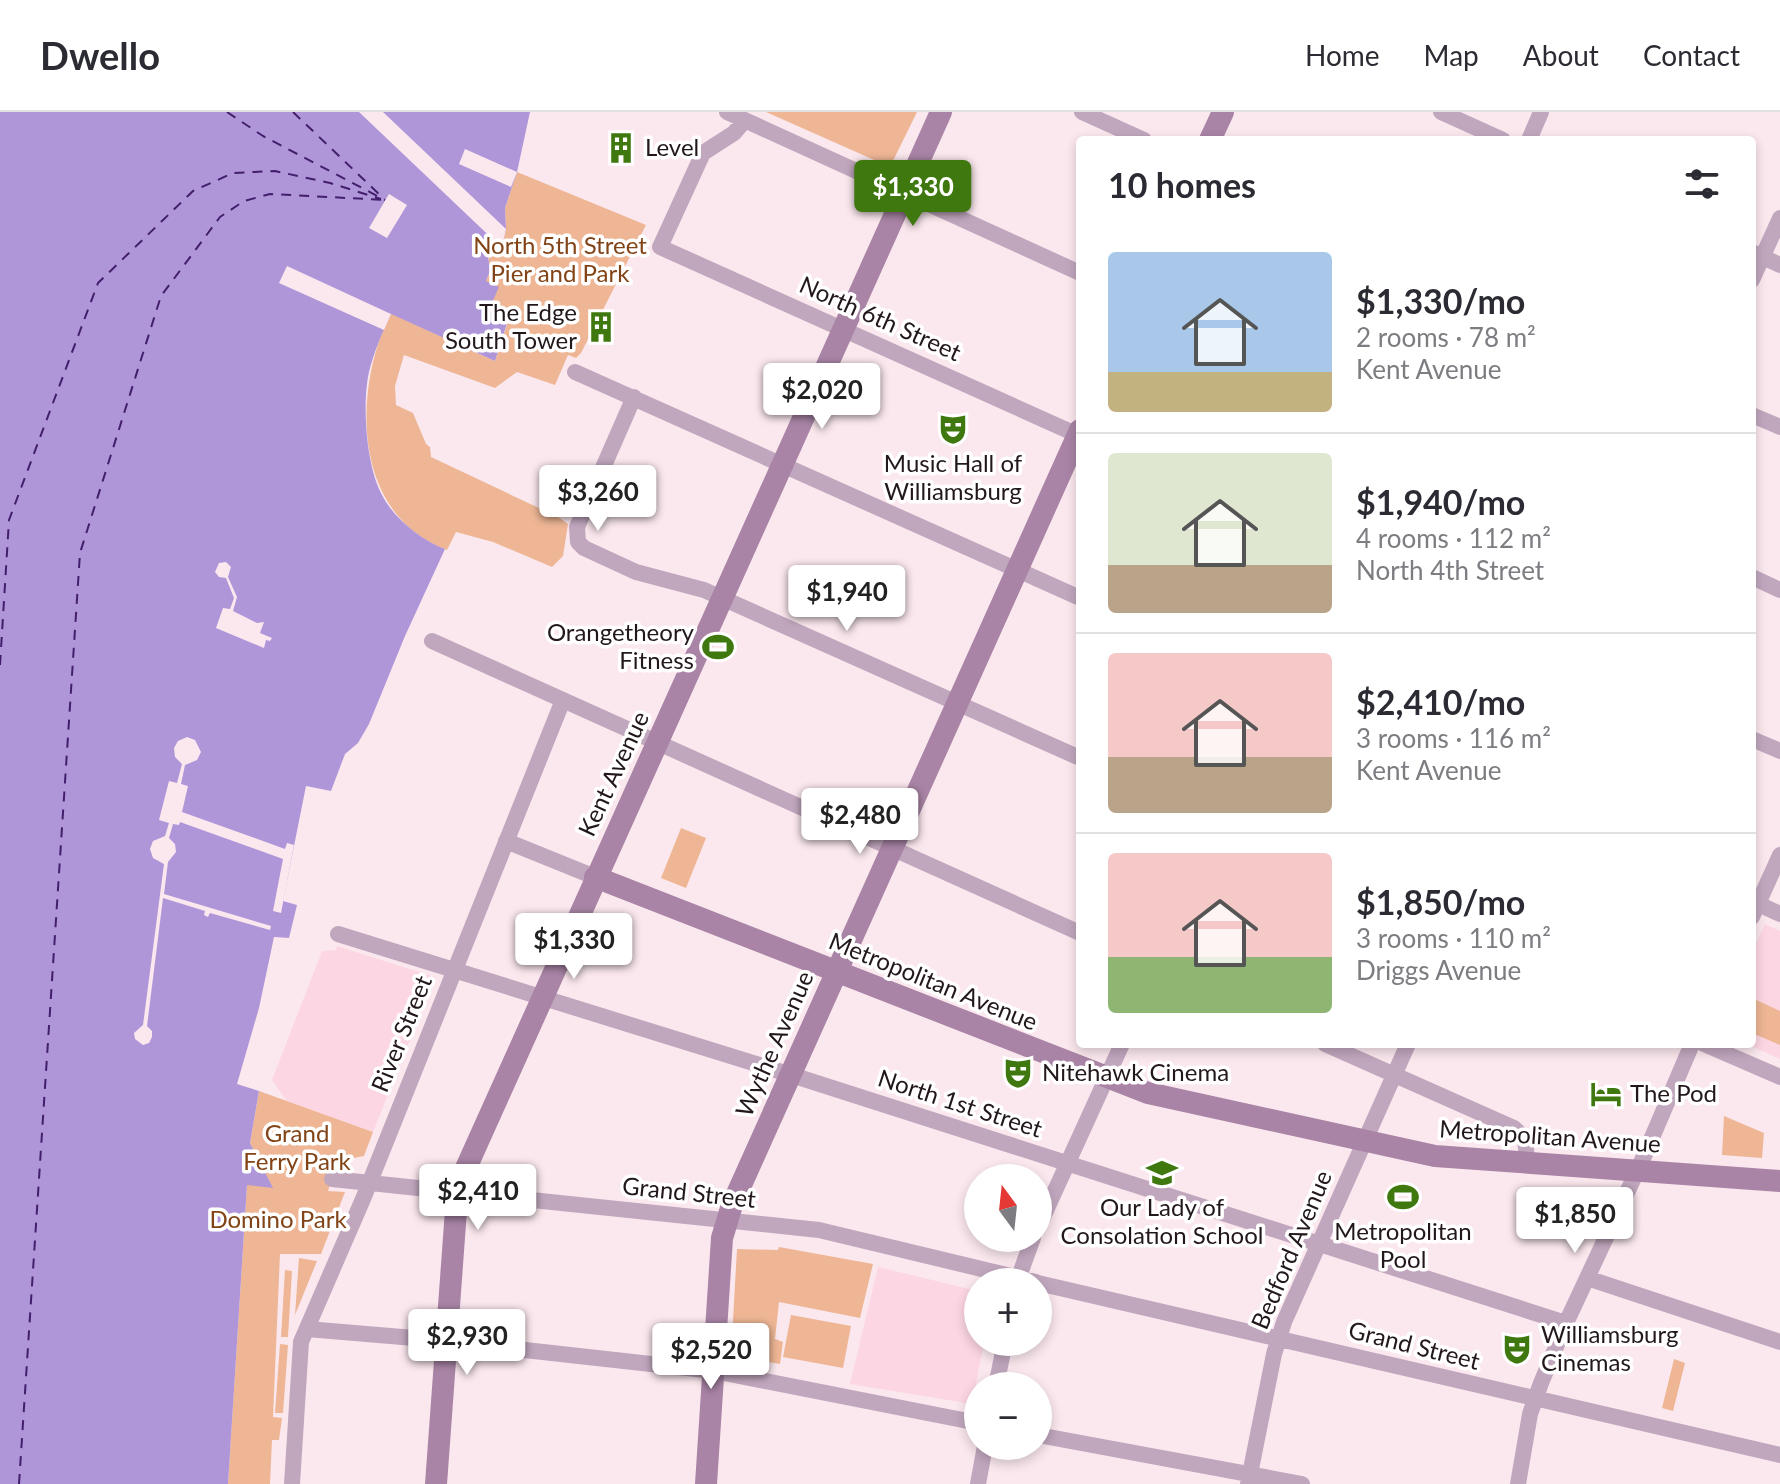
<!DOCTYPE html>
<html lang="en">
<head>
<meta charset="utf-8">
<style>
	:root { --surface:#fff; --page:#f2f2f3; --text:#2b2b33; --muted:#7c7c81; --line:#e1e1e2; --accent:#3f780e }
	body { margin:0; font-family:Lato,sans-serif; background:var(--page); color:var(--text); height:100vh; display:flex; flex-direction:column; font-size:30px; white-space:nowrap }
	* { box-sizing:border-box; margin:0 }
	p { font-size:26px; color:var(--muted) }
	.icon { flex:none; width:44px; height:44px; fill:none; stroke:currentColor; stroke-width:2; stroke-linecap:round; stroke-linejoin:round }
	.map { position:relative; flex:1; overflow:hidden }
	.sheet { position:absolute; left:1076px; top:24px; width:680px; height:912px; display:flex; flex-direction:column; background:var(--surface); border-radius:8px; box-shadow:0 4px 12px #0003 }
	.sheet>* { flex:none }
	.needle { width:52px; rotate:345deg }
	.controls { position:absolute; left:964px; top:1052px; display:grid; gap:16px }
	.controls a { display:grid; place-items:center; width:88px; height:88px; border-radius:50%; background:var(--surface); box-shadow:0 4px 12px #0003; font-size:40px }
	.price { position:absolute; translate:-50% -68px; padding:0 18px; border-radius:8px; background:#fff; color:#222; font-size:26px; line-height:52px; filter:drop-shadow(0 2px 4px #0008) }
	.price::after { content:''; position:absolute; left:50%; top:48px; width:24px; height:18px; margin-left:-12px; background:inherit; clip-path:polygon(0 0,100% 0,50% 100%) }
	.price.on { background:var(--accent); color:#fff }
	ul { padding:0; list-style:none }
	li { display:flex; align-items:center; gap:24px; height:200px; padding:0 32px }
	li+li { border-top:2px solid var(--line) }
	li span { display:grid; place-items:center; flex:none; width:224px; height:160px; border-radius:8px; color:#555 }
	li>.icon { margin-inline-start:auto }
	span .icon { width:96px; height:96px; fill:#fffc; stroke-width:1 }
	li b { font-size:34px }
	h2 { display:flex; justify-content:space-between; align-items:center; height:96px; padding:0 32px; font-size:34px }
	header { display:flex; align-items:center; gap:48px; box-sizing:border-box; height:112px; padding:0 40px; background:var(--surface); border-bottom:2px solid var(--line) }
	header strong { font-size:38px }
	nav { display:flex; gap:44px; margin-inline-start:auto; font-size:28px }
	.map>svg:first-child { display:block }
	.built { fill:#fdd6e3 }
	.green { fill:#eeb695 }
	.water { fill:#af96d9 }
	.pier { fill:#fbe8ee }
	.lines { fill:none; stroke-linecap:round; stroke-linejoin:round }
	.ferry { stroke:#431e6c; stroke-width:2; stroke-dasharray:10 8; stroke-linecap:butt }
	.street { stroke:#c1a7be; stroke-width:16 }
	.secondary { stroke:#a984a6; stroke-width:22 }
	.labels { text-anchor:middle; stroke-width:7; stroke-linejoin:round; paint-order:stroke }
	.poi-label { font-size:24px; fill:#22181b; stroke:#fff; text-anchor:start }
	.park-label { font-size:24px; fill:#824417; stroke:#fff }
	.street-label { font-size:24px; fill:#22181b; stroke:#fff }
</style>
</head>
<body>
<header>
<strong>Dwello</strong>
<nav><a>Home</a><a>Map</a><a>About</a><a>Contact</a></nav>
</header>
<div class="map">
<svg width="1780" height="1372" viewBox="0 0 1780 1372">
	<rect width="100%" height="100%" fill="#fbe8ee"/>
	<path class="built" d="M1765,812L1780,819V947L1747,932H1752V840Z
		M337,834L435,865L373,1020L287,989L272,968L322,839L336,838Z
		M878,1155L978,1179V1230H984L972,1292L850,1272Z"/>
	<path class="green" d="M766,0H917L890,55Z
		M517,60L646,113L581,241L576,246L568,243L555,273L517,260L495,276L404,243L395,274L396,293L413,301L426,332L430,335L431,345L558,405L568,412L563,444L552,455L493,430L456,420L447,438C358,405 353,295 383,218L287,154L495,249L508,209L488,201L486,169L490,159L488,143L506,117L505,96Z
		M681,716L706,726L686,776L661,766Z
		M1752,886L1780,899V933L1752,921Z
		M259,979L373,1020L364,1044L354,1046L335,1057L328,1079L345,1080L321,1142H280L273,1305L282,1306L279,1328H272L270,1372H228L247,1072L272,1075L250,1031Z
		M1724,1004L1764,1021L1762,1046L1722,1043Z
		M779,1135L873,1152L860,1206L779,1190L775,1227L783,1230L780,1252L731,1244L737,1137L778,1138Z
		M299,1146L317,1149L295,1203Z
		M285,1158L292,1159L288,1225H281Z
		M791,1203L851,1214L843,1256L783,1245Z
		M280,1232L288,1233L283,1301H275Z
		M1674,1247L1685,1251L1673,1299L1662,1296Z"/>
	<path class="water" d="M0,0H530L517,60L505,96L506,117L502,136L488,143L490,159L486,169L499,175L488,200L508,208L495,249L391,202C382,221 374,240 369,260C362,292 366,351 381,381C392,405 421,428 445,437L405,524L369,612L358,631L345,642L331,679L306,674L283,789L297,793L289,826L274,825L259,896L237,972L259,979L250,1031L273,1076L247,1073L228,1372H0Z"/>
	<path class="pier" d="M359,0H383L506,117L502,136Z
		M465,37L517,60L511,75L459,52Z
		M389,82L407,93L387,126L369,116Z
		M287,154L391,202L384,218L279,171Z
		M226,450L231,455L228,465L237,485L233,499L257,511L264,510L260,521L272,526L270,529L266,528L264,536L216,516L223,496L230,497L234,486L226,466L219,465L215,460L219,451Z
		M187,625L195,628L201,640L197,648L185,653L181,672L188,674L182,700L285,737L287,731L294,733L281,801L273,799L283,747L180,710L179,713L173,712L169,726L175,732L176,740L168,750L164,782L271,814L270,818L210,801L208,805L204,803L205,799L163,786L147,914L152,919V925L149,931L143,933L135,927L134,921L143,913L164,752L153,746L150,737L153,729L165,724L169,711L159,708L169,669L177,671L182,652L175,645L174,636L178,629Z"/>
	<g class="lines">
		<path class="ferry" d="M227,0L263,24L385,88
			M293,0L382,85
			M0,553L9,408L98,171L193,79L233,61L275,59L330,71L381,87
			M19,1372L80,441L161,184L220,105L244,89L270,82L386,88"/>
		<path class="street" d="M727,0L1080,161
			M1082,0L1144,28
			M1441,0L1503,28
			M745,8L734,21L703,41L660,135L1080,324
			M1529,28L1541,0
			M1752,140L1780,153
			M1752,168L1780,106
			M575,260L1080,486
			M634,285L577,415L578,430L584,436L636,460L704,478L1080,646
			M1752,303L1780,315
			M1752,465L1780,478
			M432,529L1080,821
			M1752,627L1780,639
			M506,729L595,765
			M1752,789L1780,802
			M1752,805L1780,743
			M338,822L801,966L1566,1211
			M1325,932L1514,1016C1527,1027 1527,1034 1526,1051
			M1704,932L1780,965
			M332,1067L819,1118L1036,1170
			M1038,1116L1122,932
			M1587,1166L1780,1230
			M1017,1170L1033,1126
			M1038,1171L1780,1343
			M307,1217L426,1227L714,1259L978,1311
			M996,1274L1005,1230
			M1038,1323L1302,1372
			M292,1372L301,1230L363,1087L563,588
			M978,1372L985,1334
			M1248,1372L1274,1242L1284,1210L1408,932
			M1518,1372L1530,1302L1541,1271L1566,1211L1645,1042L1692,932"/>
		<path class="secondary" d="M1210,28L1223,0
			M595,765L1148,981L1435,1044L1780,1069
			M436,1372L456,1098L462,1065L941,0
			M706,1372L722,1126L732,1093L1080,318"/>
	</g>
	<defs>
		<symbol id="building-bare" viewBox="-9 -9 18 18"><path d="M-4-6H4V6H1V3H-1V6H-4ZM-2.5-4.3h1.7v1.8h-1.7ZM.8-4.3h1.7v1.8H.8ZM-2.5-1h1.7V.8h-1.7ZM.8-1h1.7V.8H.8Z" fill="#3f780e" stroke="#fff" stroke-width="2.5" paint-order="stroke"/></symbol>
		<symbol id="theatre-bare" viewBox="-9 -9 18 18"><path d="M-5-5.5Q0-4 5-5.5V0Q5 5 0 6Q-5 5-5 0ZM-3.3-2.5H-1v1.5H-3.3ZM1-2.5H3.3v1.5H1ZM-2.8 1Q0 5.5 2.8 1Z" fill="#3f780e" stroke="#fff" stroke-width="2.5" paint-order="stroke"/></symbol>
		<symbol id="stadium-bare" viewBox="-9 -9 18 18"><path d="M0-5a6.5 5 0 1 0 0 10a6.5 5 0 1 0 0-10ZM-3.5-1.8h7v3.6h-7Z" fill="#3f780e" stroke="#fff" stroke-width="2.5" paint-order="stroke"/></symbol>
		<symbol id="hotel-bare" viewBox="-9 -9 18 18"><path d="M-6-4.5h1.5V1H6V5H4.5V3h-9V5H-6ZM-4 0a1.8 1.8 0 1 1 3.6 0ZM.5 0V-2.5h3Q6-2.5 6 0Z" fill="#3f780e" stroke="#fff" stroke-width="2.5" paint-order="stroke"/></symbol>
		<symbol id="school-bare" viewBox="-9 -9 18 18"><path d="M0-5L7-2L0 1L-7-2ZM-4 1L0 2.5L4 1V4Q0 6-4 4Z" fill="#3f780e" stroke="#fff" stroke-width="2.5" paint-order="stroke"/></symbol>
	</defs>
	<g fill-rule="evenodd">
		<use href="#building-bare" x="599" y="14" width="44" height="44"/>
		<use href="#building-bare" x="579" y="193" width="44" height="44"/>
		<use href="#theatre-bare" x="931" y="295" width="44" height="44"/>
		<use href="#stadium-bare" x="696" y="513" width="44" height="44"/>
		<use href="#theatre-bare" x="996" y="939" width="44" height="44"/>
		<use href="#hotel-bare" x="1584" y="960" width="44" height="44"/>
		<use href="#school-bare" x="1140" y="1039" width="44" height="44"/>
		<use href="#stadium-bare" x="1381" y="1063" width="44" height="44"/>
		<use href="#theatre-bare" x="1495" y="1215" width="44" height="44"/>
	</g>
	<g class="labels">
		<g class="poi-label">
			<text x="645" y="44">Level</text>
			<text x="577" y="209" text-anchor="end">The Edge<tspan x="577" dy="28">South Tower</tspan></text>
			<text x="953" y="360" text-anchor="middle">Music Hall of<tspan x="953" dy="28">Williamsburg</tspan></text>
			<text x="694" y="529" text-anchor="end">Orangetheory<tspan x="694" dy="28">Fitness</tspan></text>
			<text x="1042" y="969">Nitehawk Cinema</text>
			<text x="1630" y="990">The Pod</text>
			<text x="1162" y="1104" text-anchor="middle">Our Lady of<tspan x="1162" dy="28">Consolation School</tspan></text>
			<text x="1403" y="1128" text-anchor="middle">Metropolitan<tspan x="1403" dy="28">Pool</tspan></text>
			<text x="1541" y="1231">Williamsburg<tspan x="1541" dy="28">Cinemas</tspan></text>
		</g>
		<g class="park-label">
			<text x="560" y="142">North 5th Street<tspan x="560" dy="28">Pier and Park</tspan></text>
			<text x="297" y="1030">Grand<tspan x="297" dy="28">Ferry Park</tspan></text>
			<text x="278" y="1116">Domino Park</text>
		</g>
		<g class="street-label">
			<text transform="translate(880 207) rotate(24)" y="8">North 6th Street</text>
			<text transform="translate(614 662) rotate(-65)" y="8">Kent Avenue</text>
			<text transform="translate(933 870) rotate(22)" y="8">Metropolitan Avenue</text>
			<text transform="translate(402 922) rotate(-68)" y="8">River Street</text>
			<text transform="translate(775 932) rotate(-66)" y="8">Wythe Avenue</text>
			<text transform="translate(960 992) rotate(18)" y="8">North 1st Street</text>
			<text transform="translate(1550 1025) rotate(4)" y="8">Metropolitan Avenue</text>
			<text transform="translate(689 1081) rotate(6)" y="8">Grand Street</text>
			<text transform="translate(1292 1138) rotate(-67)" y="8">Bedford Avenue</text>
			<text transform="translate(1414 1234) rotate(14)" y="8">Grand Street</text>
		</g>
	</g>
</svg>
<div class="controls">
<a><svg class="needle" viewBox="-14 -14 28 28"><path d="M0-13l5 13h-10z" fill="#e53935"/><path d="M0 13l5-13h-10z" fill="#7c7c81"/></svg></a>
<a>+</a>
<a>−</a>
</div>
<b class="price on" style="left:913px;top:116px">$1,330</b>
<b class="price" style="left:822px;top:319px">$2,020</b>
<b class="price" style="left:598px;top:421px">$3,260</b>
<b class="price" style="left:847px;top:521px">$1,940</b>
<b class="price" style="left:860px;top:744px">$2,480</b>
<b class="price" style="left:574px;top:869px">$1,330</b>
<b class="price" style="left:478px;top:1120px">$2,410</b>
<b class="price" style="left:1575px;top:1143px">$1,850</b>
<b class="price" style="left:467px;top:1265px">$2,930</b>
<b class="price" style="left:711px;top:1279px">$2,520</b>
<section class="sheet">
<h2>10 homes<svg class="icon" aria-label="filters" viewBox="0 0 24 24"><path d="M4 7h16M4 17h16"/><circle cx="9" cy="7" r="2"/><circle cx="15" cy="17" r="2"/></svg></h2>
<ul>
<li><span style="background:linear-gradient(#a9c7e8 75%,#c2b280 0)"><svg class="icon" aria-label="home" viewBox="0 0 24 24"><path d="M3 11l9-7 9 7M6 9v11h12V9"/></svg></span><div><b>$1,330/mo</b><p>2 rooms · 78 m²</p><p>Kent Avenue</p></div></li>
<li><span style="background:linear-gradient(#dfe7d0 70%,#b9a48a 0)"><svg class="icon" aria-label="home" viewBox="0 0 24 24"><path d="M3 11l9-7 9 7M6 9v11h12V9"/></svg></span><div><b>$1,940/mo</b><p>4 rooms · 112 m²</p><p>North 4th Street</p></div></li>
<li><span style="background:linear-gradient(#f6c9c9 65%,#b9a48a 0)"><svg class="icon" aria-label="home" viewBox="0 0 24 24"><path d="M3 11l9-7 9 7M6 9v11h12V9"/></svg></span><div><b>$2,410/mo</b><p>3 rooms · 116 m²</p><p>Kent Avenue</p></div></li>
<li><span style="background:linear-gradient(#f6c9c9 65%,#8fb573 0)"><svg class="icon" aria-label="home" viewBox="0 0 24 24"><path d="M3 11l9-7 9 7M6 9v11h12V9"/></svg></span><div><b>$1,850/mo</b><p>3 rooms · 110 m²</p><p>Driggs Avenue</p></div></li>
</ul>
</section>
</div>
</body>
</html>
